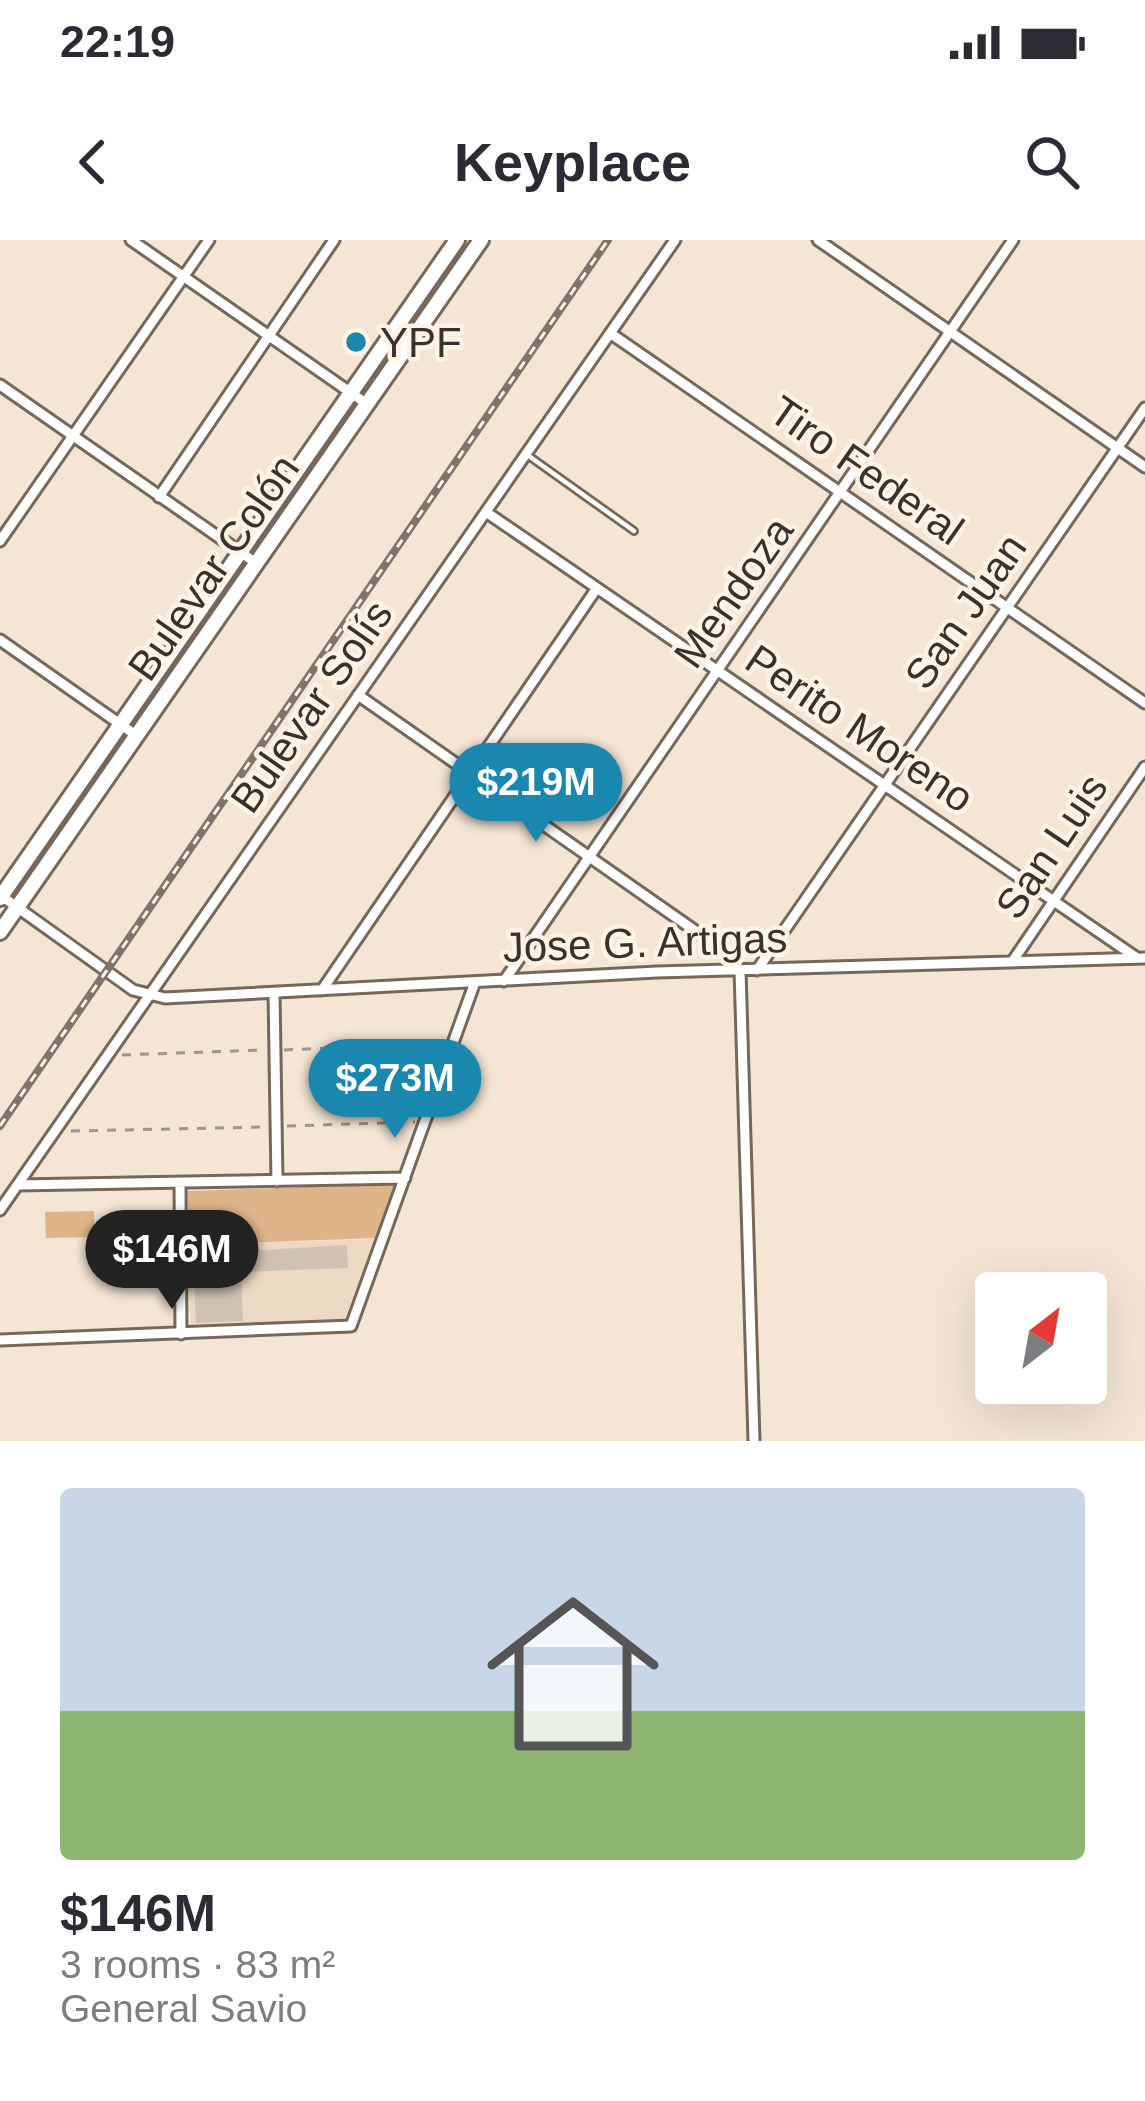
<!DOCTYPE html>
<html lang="en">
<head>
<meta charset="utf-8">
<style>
	:root { --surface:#fff; --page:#f7f7f7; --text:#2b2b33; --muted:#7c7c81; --accent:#1987ae }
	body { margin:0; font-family:Helvetica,sans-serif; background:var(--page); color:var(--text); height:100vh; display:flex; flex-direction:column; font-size:45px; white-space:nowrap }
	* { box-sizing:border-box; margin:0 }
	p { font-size:39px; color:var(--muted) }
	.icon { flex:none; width:66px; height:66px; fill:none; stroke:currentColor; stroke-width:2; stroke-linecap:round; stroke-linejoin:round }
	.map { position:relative; height:1201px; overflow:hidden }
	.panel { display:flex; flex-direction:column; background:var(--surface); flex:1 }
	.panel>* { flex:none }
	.needle { width:78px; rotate:31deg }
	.buttons { position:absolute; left:975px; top:1032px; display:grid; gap:24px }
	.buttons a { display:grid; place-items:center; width:132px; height:132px; border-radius:12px; background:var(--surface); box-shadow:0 12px 48px #0002; font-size:60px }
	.price { position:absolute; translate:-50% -102px; padding:0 27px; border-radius:42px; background:var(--accent); color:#fff; font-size:39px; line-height:78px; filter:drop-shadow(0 3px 6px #0008) }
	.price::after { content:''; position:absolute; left:50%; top:72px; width:36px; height:27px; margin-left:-18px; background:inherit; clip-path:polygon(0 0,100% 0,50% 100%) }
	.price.selected { background:#222; color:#fff }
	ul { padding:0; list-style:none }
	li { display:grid; align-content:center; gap:24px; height:636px; padding:0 60px }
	li span { display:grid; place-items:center; height:372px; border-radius:12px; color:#555 }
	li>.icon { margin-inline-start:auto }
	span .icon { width:216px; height:216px; fill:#fffc; stroke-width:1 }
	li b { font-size:51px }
	.status { display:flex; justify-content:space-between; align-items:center; height:84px; padding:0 60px; background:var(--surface); direction:ltr }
	.status svg { height:33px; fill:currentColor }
	header { display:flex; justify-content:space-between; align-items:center; height:156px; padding:0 60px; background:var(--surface); font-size:54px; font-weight:600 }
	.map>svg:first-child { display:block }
	.built { fill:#ecd9c4 }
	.green { fill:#deb589 }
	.building { fill:#d0c2b3 }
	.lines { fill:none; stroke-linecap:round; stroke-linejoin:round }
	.lane-casing { stroke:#75685b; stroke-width:10 }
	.street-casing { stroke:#75685b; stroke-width:15 }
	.secondary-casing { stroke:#75685b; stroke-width:20 }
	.path { stroke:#a09589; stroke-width:3; stroke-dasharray:9 9; stroke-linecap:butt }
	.lane { stroke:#fff; stroke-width:4.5 }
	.street { stroke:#fff; stroke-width:9 }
	.secondary { stroke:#fff; stroke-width:14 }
	.rail-casing { stroke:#7e746b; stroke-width:8 }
	.rail { stroke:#fff3e6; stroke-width:3; stroke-dasharray:9; stroke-linecap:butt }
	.poi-dot { fill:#1987ae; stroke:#fff3e6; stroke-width:4.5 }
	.labels { text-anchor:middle; stroke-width:9; stroke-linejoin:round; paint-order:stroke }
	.poi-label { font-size:42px; fill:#38322c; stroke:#fff3e6; text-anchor:start }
	.street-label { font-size:42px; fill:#38322c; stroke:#fff3e6 }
</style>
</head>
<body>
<div class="status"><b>22:19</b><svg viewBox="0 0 49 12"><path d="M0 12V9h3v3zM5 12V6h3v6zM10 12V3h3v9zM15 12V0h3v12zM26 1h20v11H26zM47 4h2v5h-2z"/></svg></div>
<header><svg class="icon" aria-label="back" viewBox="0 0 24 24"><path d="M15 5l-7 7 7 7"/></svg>Keyplace<svg class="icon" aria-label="search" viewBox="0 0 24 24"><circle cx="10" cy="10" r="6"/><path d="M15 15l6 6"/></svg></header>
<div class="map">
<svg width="1145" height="1201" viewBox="0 0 1145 1201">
	<rect width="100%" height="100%" fill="#f4e5d5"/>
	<path class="built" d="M376,999L343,1083L191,1090L189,1005Z"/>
	<path class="green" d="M398,944L376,998L189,1005L187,951Z
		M94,971L95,997L46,998L45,972Z"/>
	<path class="building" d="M347,1005L348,1028L241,1032L243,1081L196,1083L193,1019L213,1018L212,1013Z"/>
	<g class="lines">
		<defs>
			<path id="lane" d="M526,214L634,291"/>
			<path id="street" d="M131,0L367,164
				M818,0L1145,227
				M610,93L1145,463
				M0,145L256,323
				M159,257L334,0
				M486,272L1137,718
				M0,301L209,0
				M0,400L137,496
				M358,455L724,711L740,730L754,1201
				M0,655L133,750L165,758L657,732L1145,718
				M1012,722L1145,527
				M757,730L1145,168
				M504,741L1013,0
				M322,750L597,348
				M274,753L277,941
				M180,943L181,1094
				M18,945L405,938
				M0,970L675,0
				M0,1100L351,1086L475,742"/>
			<path id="secondary" d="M0,658L457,0
				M0,692L481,0"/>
		</defs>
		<use href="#lane" class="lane-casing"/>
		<use href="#street" class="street-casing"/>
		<use href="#secondary" class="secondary-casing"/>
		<path class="path" d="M284,810L442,803
			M122,815L263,810
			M287,886L415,882
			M71,891L265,887"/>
		<use href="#lane" class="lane"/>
		<use href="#street" class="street"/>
		<use href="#secondary" class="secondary"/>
		<defs>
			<path id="rail" d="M0,886L608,0"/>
		</defs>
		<use href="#rail" class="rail-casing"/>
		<use href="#rail" class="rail"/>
	</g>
	<circle class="poi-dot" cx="356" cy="102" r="12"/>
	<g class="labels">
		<g class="poi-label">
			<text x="380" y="117">YPF</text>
		</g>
		<g class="street-label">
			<text transform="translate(867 230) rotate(35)" y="15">Tiro Federal</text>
			<text transform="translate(213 327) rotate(-55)" y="15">Bulevar Colón</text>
			<text transform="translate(733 352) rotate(-55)" y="15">Mendoza</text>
			<text transform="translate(965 371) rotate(-55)" y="15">San Juan</text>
			<text transform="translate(311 466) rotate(-55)" y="15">Bulevar Solís</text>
			<text transform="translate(860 488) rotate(34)" y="15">Perito Moreno</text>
			<text transform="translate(1051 606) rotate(-56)" y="15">San Luis</text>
			<text transform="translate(645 702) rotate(-2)" y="15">Jose G. Artigas</text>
		</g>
	</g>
</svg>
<div class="buttons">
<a><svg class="needle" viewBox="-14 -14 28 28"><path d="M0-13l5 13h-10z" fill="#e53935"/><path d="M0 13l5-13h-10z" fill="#7c7c81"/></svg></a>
</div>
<b class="price" style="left:536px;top:605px">$219M</b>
<b class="price" style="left:395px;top:901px">$273M</b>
<b class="price selected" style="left:172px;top:1072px">$146M</b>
</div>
<section class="panel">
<ul>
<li><span style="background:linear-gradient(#c9d6e8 60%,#8fb573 0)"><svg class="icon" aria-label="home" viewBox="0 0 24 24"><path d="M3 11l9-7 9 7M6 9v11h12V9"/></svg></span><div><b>$146M</b><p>3 rooms · 83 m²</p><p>General Savio</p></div></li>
</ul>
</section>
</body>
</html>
